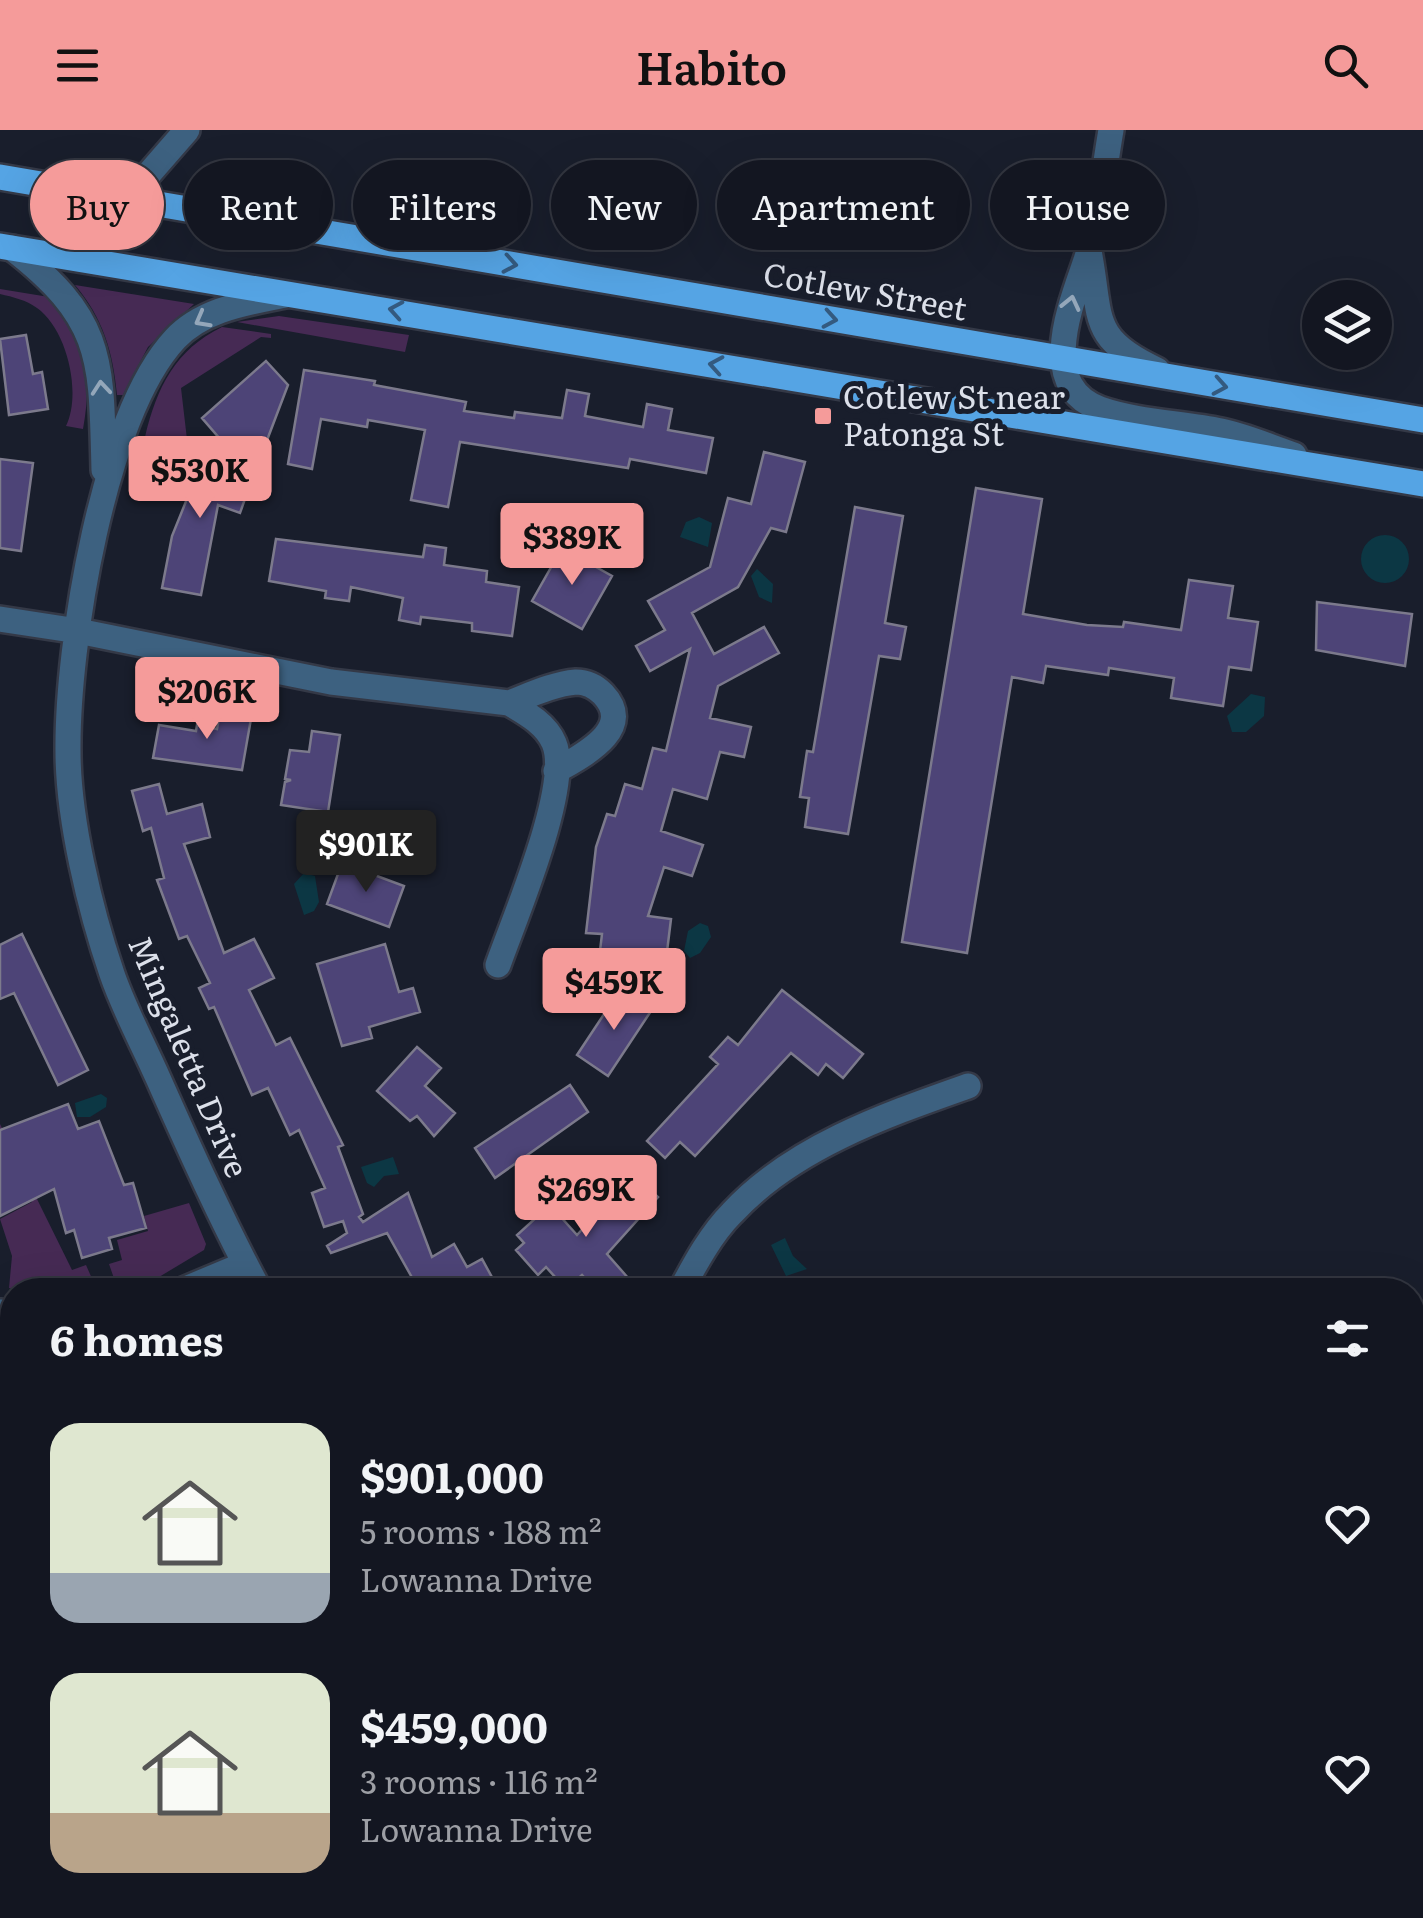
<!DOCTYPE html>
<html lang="en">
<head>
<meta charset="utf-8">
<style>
	:root { --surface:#131621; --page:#20232e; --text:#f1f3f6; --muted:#9d9fa5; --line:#32353f; --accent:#f59b9a }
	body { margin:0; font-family:Literata,serif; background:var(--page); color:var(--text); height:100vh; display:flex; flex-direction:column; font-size:38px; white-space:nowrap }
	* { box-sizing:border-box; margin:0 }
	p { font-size:32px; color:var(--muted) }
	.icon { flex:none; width:55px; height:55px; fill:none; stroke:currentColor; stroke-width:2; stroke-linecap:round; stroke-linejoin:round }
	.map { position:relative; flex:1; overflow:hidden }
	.panel { position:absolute; left:0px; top:1148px; width:1425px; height:642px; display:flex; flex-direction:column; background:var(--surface); border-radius:40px 40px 0 0; box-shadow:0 10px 40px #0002,0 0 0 2px var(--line) }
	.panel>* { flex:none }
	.banner { position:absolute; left:30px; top:30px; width:1365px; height:90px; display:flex; gap:20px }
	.buttons { position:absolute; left:1302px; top:150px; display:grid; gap:20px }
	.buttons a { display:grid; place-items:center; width:90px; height:90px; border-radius:50%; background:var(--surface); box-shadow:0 10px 40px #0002,0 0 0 2px var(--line); font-size:50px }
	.price { position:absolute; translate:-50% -85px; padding:0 22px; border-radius:10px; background:var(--accent); color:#111; font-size:32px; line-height:65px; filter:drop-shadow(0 2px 5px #0008) }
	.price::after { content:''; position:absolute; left:50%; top:60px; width:30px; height:22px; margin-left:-15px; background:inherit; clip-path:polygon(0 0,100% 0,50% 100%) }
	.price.selected { background:#222; color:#fff }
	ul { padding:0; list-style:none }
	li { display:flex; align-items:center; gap:30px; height:250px; padding:0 50px }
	li span { display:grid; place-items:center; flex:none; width:280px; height:200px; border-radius:30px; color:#555 }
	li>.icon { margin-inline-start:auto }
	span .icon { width:120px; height:120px; fill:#fffc; stroke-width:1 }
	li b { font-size:42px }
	h2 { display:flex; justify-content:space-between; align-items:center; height:120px; padding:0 50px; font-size:42px }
	.chip { padding:0 35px; border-radius:45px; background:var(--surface); box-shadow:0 10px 40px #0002,0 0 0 2px var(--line); font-size:35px; line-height:90px }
	.chip.selected { background:var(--accent); color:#111 }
	header { display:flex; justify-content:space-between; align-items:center; height:130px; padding:0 50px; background:var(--accent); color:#111; font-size:45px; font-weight:600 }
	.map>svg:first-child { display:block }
	.green { fill:#462a54 }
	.water { fill:#0c3744 }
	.building { fill:#4d4477; stroke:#7c7a8c; stroke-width:2.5 }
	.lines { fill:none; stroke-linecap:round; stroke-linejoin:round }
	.minor-casing { stroke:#343947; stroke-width:30 }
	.major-casing { stroke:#343947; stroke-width:30 }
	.minor { stroke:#3d6180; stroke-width:25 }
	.major { stroke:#55a4e4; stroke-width:25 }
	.oneway { stroke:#345a7f }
	.oneway2 { stroke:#94a7ba }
	.poi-dot { fill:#f59b9a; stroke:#191e2c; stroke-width:4 }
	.labels { text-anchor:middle; stroke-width:10; stroke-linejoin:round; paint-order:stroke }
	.street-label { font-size:32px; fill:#dce0ea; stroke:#191e2c }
	.poi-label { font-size:32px; fill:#dce0ea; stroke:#191e2c; text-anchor:start }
</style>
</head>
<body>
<header><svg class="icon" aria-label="menu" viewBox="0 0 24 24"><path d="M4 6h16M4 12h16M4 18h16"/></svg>Habito<svg class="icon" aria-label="search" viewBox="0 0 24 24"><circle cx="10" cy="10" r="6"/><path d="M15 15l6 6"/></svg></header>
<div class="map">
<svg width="1423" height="1788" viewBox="0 0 1423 1788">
	<rect width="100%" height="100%" fill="#191e2c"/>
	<path class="green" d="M75,155L194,174L148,217L123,265H117C113,222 103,188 75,155Z
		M0,159L49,167C85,211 93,243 83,299L66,296C82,263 67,199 37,178C26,170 13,167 0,164Z
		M279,186L409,205L405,222L237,192Z
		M222,197L271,204V208L261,207L181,258L188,318L145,307C157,257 175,220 222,197Z
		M0,994L72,1140L86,1135L97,1160L9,1158L12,1126L0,1089L32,1072L0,1008Z
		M189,1073L206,1114L204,1120L154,1150L118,1160L109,1134L122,1130L117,1110L148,1101L144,1086Z"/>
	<path class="water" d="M699,387L712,393L708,417L680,407L686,392Z
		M1361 429a24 24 0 1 1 48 0a24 24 0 1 1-48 0Z
		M757,439L773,454L772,473L759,467L751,446Z
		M1251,564L1265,567L1264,586L1246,602H1232L1227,586Z
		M304,743L315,746L319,772L314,781L304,785L294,754Z
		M700,793L708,796L711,807L700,823L690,828L684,821L688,801Z
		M101,964L107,968L106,977L90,987H77L75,973Z
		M393,1027L399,1044L384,1046L374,1057L367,1053L361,1037Z
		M785,1108L793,1126L807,1139L786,1146L771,1115Z"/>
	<path class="building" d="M26,205L33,244L42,242L48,279L9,285L0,209Z
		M266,231L288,255L253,347L202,288Z
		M304,240L375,251L374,255L466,272L464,281L514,288L515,282L562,288L567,260L589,264L585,286L643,297L647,274L672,279L668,300L713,308L706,343L630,329L628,338L460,312L448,377L411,370L425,300L368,290L367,297L321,289L312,339L288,334Z
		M764,322L805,332L786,402L771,398L738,457L692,483L714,524L764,497L779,523L718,556L710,588L751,597L744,627L720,622L707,669L673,659L661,701L703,715L692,746L664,737L648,786L671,789L664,846L598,838L602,804L586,803L596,717L607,684L615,686L625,654L642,659L653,618L666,621L690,519L650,541L636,516L665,500L648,471L710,437L728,368L751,374Z
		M187,325L252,349L240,383L218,375L201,465L162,458L172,406L189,364L174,359Z
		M0,329L33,333L21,421L0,418Z
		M976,358L1042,369L1023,484L1087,495L1123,497L1124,492L1181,500L1189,450L1233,456L1228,488L1258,492L1251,540L1229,537L1223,576L1171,568L1174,548L1109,538L1108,545L1046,536L1043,553L1012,547L967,823L902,812Z
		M855,377L903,386L885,493L906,497L900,529L879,526L848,704L805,697L809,668L800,667L807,621L813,622Z
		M276,409L423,427L425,415L446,418L444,435L487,441L486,452L519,457L512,506L472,501V493L421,487L420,494L399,490L403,468L351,457L349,471L325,468L326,461L269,451Z
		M562,418L612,446L582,499L532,471Z
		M1317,472L1412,484L1405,536L1316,520Z
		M221,578L252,583L242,640L153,628L159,595L196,601L197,595L217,599Z
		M312,601L340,605L328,682L281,675L285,652L291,650L285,649L290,620L309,622Z
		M159,654L167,684L202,674L210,707L184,714L224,823L254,809L274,848L249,860L276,915L290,908L343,1015L338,1017L363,1084L359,1087L363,1092L408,1063L432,1127L454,1114L467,1137L482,1129L499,1160H419L387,1103L331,1123L327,1116L347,1103L343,1091L324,1097L312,1063L325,1058L299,1000L290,1005L268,958L252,965L214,877L209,879L199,858L210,853L187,806L179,809L157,750L164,748L151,698L143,701L132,661Z
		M342,733L404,756L389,797L327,774Z
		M22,804L88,940L58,955L14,863L0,869V815Z
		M385,814L399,862L413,858L420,882L369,897L372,908L342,916L317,834Z
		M620,860L651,881L608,946L577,925Z
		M782,860L863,924L843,948L826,934L818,945L791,923L695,1026L680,1012L665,1028L647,1011L718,934L710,927L728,907L738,915Z
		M417,917L441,938L425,956L455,983L434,1006L417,986L410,991L377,961Z
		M570,955L588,982L495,1048L475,1018Z
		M68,974L78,999L99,991L124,1055L133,1053L146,1098L109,1108L112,1119L82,1128L74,1100L66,1103L54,1059L0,1086V1000Z
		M633,1044L658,1067L607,1124L629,1149L616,1160H596L582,1145L566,1159L546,1137L538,1145L516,1120L524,1113L517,1105L550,1075L577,1105Z"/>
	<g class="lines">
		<defs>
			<path id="minor" d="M1111,0C1104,40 1100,83 1089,121C1075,166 1033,254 1100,279C1137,292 1182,293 1221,301C1246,306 1270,317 1294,325
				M127,69L187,0
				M12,118C105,190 101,230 104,340
				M1089,121C1102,187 1088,208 1157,240
				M0,489L78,501L331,552L509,573C526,583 546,594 554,613C572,655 514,789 498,835
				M509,573C530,565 553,554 576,552C586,552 596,557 603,564C636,599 583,625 556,641
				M183,1160L245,1134
				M259,1160C222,1091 190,1020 158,948C143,914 124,879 112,844C90,780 68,688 68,621C67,516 103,286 175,209C203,179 247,173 285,165
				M681,1160C695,1134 711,1104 732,1083C793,1017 886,985 968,956
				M0,1182L12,1183
				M1412,1250L1423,1235
				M691,1778L695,1788
				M1268,1778L1270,1788
				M354,1788L355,1778"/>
			<path id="major" d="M0,47L1423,290
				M0,116L1423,354"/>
		</defs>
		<use href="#minor" class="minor-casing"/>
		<use href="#major" class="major-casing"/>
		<use href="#minor" class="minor"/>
		<use href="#major" class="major"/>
	</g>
	<defs><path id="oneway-chevron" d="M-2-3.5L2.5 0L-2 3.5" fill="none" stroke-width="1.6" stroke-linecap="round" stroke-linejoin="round" transform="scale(2.5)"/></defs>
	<g class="oneway">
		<use href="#oneway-chevron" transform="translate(510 134) rotate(10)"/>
		<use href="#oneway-chevron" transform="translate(396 180) rotate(-170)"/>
		<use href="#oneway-chevron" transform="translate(830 189) rotate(10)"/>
		<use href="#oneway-chevron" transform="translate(716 235) rotate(-170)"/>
		<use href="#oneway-chevron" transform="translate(1220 256) rotate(10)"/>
	</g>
	<g class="oneway2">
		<use href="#oneway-chevron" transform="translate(1071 173) rotate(-77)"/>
		<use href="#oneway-chevron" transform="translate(202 190) rotate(151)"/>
		<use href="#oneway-chevron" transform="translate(101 258) rotate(-95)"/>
	</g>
	<rect class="poi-dot" x="813" y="276" width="20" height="20" rx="5"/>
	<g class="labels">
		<g class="street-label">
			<text transform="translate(865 162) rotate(10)" y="11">Cotlew Street</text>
			<text transform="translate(188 927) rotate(67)" y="11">Mingaletta Drive</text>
		</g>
		<g class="poi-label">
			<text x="843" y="279">Cotlew St near<tspan x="843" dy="37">Patonga St</tspan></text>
		</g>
	</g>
</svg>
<div class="buttons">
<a><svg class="icon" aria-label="layers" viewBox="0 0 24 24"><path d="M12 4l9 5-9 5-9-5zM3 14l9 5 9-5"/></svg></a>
</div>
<b class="price" style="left:200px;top:391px">$530K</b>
<b class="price" style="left:572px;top:458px">$389K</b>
<b class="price" style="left:207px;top:612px">$206K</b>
<b class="price selected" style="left:366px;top:765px">$901K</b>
<b class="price" style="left:614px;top:903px">$459K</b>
<b class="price" style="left:586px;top:1110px">$269K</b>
<div class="banner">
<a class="chip selected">Buy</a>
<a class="chip">Rent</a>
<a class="chip">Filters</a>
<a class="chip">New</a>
<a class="chip">Apartment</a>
<a class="chip">House</a>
</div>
<section class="panel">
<h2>6 homes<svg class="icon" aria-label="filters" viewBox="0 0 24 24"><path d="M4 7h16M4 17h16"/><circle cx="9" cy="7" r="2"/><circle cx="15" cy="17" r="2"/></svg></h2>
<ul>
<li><span style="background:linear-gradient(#dfe7d0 75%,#9aa5b1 0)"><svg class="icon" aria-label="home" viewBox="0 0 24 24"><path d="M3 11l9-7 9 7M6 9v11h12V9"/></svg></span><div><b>$901,000</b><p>5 rooms · 188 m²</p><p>Lowanna Drive</p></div><svg class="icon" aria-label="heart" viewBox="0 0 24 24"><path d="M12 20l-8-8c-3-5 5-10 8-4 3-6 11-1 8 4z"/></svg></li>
<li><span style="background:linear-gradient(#dfe7d0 70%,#b9a48a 0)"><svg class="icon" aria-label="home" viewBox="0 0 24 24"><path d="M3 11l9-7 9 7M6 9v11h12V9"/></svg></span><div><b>$459,000</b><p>3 rooms · 116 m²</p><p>Lowanna Drive</p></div><svg class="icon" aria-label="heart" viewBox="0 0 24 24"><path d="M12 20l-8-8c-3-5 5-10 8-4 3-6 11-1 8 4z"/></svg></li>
</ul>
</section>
</div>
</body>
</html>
